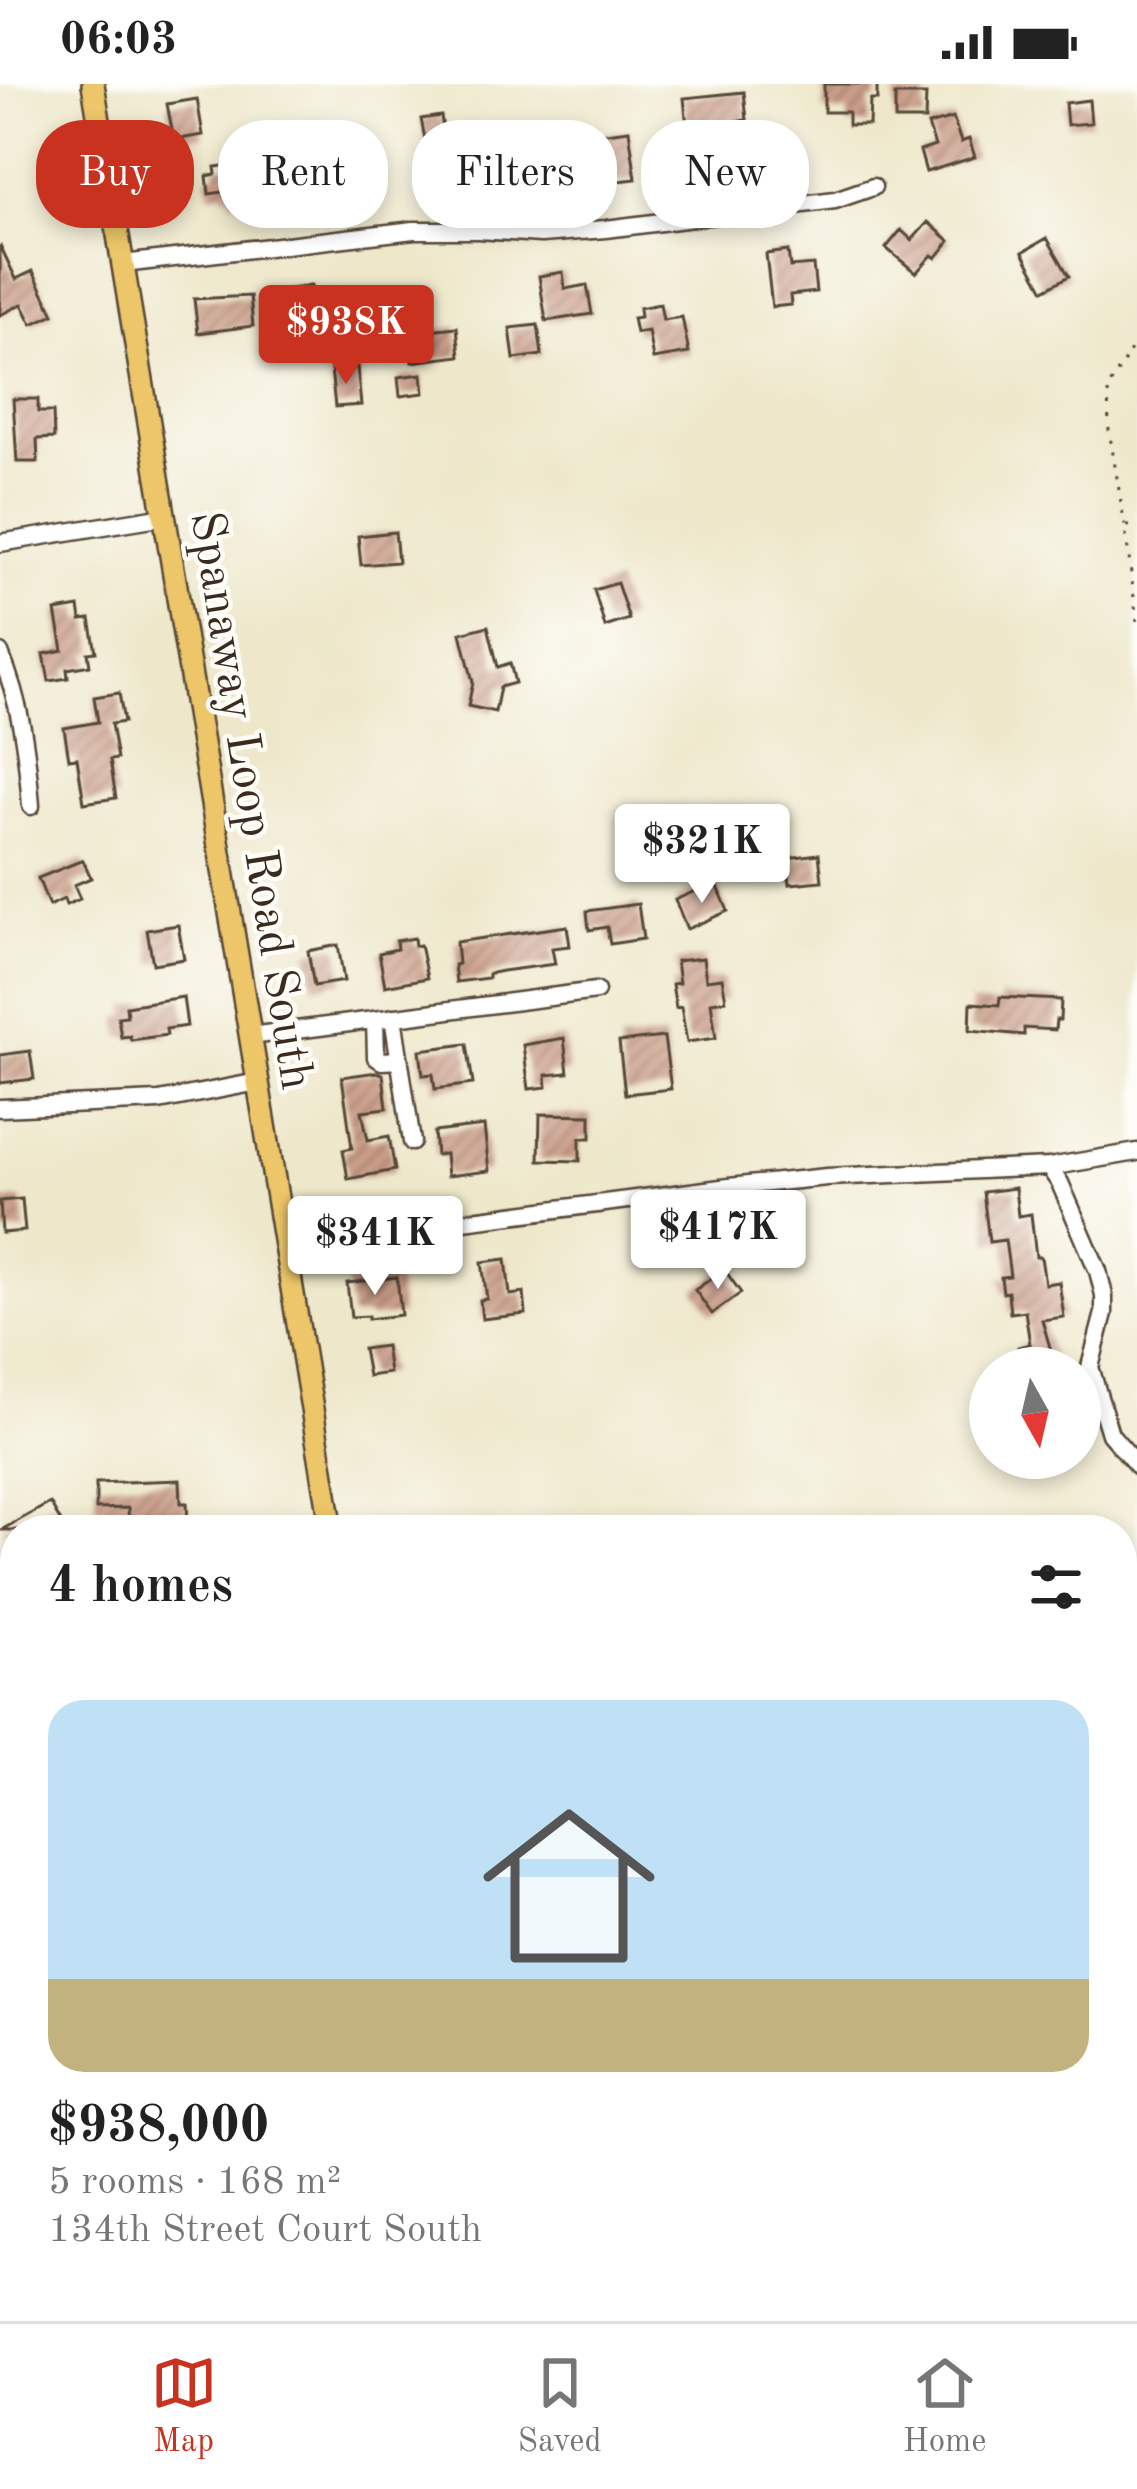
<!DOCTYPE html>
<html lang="en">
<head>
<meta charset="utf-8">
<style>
	:root { --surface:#fff; --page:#f2f2f2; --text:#222; --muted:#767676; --line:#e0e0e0; --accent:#c8321e }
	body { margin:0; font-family:"Old Standard TT",serif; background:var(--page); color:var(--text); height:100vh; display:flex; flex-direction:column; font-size:45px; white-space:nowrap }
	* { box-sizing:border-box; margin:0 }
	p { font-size:39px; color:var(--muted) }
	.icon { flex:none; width:66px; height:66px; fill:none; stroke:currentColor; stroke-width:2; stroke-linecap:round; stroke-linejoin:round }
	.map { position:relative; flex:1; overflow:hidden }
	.side { position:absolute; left:0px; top:1431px; width:1137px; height:807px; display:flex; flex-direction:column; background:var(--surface); border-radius:48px 48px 0 0; box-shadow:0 6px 18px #0003 }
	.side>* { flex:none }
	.guide { position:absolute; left:36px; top:36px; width:1065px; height:108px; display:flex; gap:24px }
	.needle { width:78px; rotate:172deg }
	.fabs { position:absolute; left:969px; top:1263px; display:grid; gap:24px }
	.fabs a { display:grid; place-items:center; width:132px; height:132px; border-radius:50%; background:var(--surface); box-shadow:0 6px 18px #0003; font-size:60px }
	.price { position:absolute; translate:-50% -102px; padding:0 27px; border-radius:12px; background:#fff; color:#222; font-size:39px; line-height:78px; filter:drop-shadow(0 3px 6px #0008) }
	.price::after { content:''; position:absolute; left:50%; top:72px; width:36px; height:27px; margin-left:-18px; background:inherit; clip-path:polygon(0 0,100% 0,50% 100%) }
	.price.current { background:var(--accent); color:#fff }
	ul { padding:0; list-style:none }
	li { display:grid; align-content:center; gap:24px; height:636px; padding:0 48px }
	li+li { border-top:3px solid var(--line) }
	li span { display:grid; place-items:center; height:372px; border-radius:36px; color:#555 }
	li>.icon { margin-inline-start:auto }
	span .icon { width:216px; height:216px; fill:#fffc; stroke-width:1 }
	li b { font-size:51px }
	h2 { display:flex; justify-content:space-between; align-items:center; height:144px; padding:0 48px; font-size:51px }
	.pill { padding:0 42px; border-radius:48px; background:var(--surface); box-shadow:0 6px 18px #0003; font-size:42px; line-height:108px }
	.pill.current { background:var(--accent); color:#fff }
	.status { display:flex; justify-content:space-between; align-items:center; height:84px; padding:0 60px; background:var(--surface); direction:ltr }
	.status svg { height:33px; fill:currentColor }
	.menu { display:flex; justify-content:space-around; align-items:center; height:168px; border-top:3px solid var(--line); background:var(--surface); font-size:33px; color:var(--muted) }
	.menu a { display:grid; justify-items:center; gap:6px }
	.menu .current { color:var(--accent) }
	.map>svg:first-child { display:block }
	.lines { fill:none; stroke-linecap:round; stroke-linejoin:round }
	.stream { stroke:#55bbd3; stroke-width:4.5 }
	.building { fill:url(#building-hatch) }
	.minor-casing { stroke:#564638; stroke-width:21 }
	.major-casing { stroke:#564638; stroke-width:26 }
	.path { stroke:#564638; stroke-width:3; stroke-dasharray:3 9; stroke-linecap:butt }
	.minor { stroke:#fff; stroke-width:16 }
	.major { stroke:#ecc669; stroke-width:21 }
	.labels { text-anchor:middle; stroke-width:9; stroke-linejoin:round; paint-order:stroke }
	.street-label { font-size:48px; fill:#3b2a1e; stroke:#fdfcf7 }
</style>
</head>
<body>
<div class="status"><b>06:03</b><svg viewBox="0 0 49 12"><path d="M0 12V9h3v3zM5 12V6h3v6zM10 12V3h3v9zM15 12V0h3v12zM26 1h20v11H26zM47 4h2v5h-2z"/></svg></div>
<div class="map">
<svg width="1137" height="2237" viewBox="0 0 1137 2237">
	<defs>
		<pattern id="building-hatch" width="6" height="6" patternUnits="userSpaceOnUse" patternTransform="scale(3)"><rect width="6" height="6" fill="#ca9d88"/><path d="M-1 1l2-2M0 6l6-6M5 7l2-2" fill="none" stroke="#a5806f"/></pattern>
	</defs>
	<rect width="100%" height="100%" fill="#fdfcf7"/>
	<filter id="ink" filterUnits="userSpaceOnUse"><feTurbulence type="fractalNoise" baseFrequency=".00833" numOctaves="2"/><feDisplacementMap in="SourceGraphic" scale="24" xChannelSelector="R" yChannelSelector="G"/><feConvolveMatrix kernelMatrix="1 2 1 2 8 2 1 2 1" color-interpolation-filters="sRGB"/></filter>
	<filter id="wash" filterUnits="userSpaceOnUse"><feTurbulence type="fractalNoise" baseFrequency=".004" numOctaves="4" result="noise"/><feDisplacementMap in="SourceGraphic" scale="48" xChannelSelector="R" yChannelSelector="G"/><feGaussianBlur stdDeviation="2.7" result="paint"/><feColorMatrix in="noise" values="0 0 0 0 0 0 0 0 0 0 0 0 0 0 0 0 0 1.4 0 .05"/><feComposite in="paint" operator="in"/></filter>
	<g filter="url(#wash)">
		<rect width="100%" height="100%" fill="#eee7ca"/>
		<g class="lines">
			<path class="stream" d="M0,1515L15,1513
				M1122,2103L1137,2100
				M0,2234L3,2237
				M771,2237L779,2223"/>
		</g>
		<g id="blocks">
			<path class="building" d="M824,0H877V16H870L869,41H848V28H824Z
				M744,8L747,36L710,40L711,50L688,52L684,14Z
				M895,11H926L925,36H895Z
				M197,15L203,51L174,56L167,20Z
				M1089,16L1091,39L1067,41L1065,19Z
				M441,32L443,45L508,54L506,69H509L508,87L463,79L441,83L437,63L427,65L421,35Z
				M953,34L961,58L969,55L975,73L926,88L920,67L935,62L928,41Z
				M629,46L636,95L609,98L606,81L578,84L575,53Z
				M255,78L257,95L262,94L264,114L231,118L230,111L224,112L223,108L209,110L207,92L216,90L215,83Z
				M367,82L370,108L333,112L330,86Z
				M928,138L950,157L936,174L932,171L916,189L886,164L901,146L912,156Z
				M1047,154L1069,192L1044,206L1023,168Z
				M0,161L16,195L33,187L54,230L32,240L22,220L0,231Z
				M788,167L790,183L813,181L816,208L790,211L791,221L772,223L766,170Z
				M563,188L565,205L587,201L592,230L546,237L539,192Z
				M311,202L312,210L333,207L335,220L354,217L357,237L346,239L347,247L314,252L313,239L295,242L289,205Z
				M250,212L253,242L198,249L194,215Z
				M660,220L663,236L682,233L689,269L653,275L648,247L636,249L633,234L640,233L639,224Z
				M538,241L542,271L514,275L510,244Z
				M457,243L460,272L412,278L409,248Z
				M357,283L361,321L335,323L331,285Z
				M422,290L424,309L400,312L398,293Z
				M13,315H38V328H53L54,354L37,355L38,378H17Z
				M395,448L398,478L361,481L358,452Z
				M617,499L629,535L605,543L594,506Z
				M79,523L81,536L90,535L96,568L88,569L90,581L67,585L68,594L49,597L44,570L63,566L56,527Z
				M488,542L498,583L510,579L515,599L500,603L495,628L468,622L473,598L461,549Z
				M119,609L124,638L111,640L117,675L110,676L116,714L84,719L77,674L69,675L64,644L98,638L94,613Z
				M819,770L822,797L790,800L787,774Z
				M83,776L91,794L74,801L80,815L66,821L64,815L49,822L38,794Z
				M716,798L728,827L687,845L675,816Z
				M638,820L643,855L610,860L607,843L589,846L587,827Z
				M178,841L184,875L153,880L147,846Z
				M567,842L570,862L552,864L555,880L502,887L488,890V894L456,898L454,881L458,880L456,858Z
				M414,854L415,862L420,861L427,894L385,902L379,869L397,865L396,857Z
				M338,861L344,897L314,902L308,867Z
				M703,874L706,896L722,894L726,916L711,918L716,954L687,958L681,923L676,924L672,900L679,899L676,877Z
				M183,913L187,942L166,945L167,951L131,956L130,952L121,953L118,933L127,932L126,922Z
				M1000,913L1061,916L1060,936H1056L1055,946L1024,944V951L970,946L971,919L999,921Z
				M664,953L671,1005L625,1010L619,958Z
				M564,954L568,989L546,991L547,1003L529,1005L523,961Z
				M467,960L473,1000L435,1005L433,990L423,991L420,966Z
				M30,967L34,995L0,999V971Z
				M377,988L383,990L387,1024L362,1027L368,1056L389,1052L395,1086L348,1095L343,1066L352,1064L342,993Z
				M540,1030L591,1031V1054H580V1077L539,1076Z
				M484,1042L489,1087L447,1092L445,1070L436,1071L434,1048Z
				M1015,1104L1018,1132L1031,1130L1036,1173H1041L1045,1200L1059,1198L1064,1233L1042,1236L1056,1284H1024L1018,1263L1030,1260L1025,1227L1010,1229L1008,1208L1003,1209L1001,1193L1010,1192L1005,1156L989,1158L983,1108Z
				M22,1115L25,1147L2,1149L0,1117Z
				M735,1115L737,1132L728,1133L729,1141L710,1144L706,1119Z
				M506,1175L510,1211L524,1209L526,1230L482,1235L480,1216L487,1215L482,1178Z
				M724,1185L741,1209L712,1230L695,1206Z
				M397,1193L401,1231L368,1235V1232L351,1233L347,1199Z
				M385,1262L389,1289L368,1292L363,1265Z
				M180,1396L181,1419H187L188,1442L169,1443V1446H135V1438L129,1439L128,1424L96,1425V1399Z
				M50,1419L62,1440L50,1446H1Z
				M0,2009L15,2016V2056L0,2085Z
				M134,2223H183L177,2237H128Z"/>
		</g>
	</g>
	<g filter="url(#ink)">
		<use href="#blocks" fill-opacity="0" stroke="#564638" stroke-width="3"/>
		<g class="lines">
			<defs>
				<path id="minor" d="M123,180L414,146H478L541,150L606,145L835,116L873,103
					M0,459L165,432
					M0,569C21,619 27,668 31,722
					M393,933L412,1058
					M375,936L376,973L382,977L399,976
					M250,952L596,907
					M0,1024L159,1017L258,998
					M1049,1083L1060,1099L1098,1187L1104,1211V1229L1090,1283L1110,1350L1137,1381
					M285,1160L729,1103L827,1093L1049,1083L1137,1068"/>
				<path id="major" d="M93,0L332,1446
					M465,2223L469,2237"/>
			</defs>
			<use href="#minor" class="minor-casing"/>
			<use href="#major" class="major-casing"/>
			<path class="path" d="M1137,256L1108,304L1109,346L1125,442L1137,537
				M1127,442L1137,441"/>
			<use href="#minor" class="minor"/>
			<use href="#major" class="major"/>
		</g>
	</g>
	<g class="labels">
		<g class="street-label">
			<text transform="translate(254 716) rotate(81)" y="17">Spanaway Loop Road South</text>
		</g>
	</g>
</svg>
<div class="fabs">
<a><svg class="needle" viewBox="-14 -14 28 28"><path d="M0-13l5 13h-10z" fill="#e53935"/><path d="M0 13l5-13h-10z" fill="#767676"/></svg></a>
</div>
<b class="price current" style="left:346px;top:303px">$938K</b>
<b class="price" style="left:702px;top:822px">$321K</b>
<b class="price" style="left:718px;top:1208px">$417K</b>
<b class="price" style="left:375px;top:1214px">$341K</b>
<div class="guide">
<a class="pill current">Buy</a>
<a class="pill">Rent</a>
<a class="pill">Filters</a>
<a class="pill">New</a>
</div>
<section class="side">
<h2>4 homes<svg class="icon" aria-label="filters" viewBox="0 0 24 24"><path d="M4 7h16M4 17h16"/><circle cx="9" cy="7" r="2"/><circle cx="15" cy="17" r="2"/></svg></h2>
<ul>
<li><span style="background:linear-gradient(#bfe0f5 75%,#c2b280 0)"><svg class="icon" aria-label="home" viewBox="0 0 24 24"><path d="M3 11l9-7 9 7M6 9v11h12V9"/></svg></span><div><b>$938,000</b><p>5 rooms · 168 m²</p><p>134th Street Court South</p></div></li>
</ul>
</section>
</div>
<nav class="menu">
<a class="current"><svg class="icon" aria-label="map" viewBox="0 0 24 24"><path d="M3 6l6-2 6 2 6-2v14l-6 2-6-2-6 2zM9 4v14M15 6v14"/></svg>Map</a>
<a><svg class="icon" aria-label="saved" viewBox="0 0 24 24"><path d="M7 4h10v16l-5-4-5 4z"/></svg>Saved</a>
<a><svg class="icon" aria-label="home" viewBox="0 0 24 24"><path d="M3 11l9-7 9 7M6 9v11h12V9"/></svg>Home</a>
</nav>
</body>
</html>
